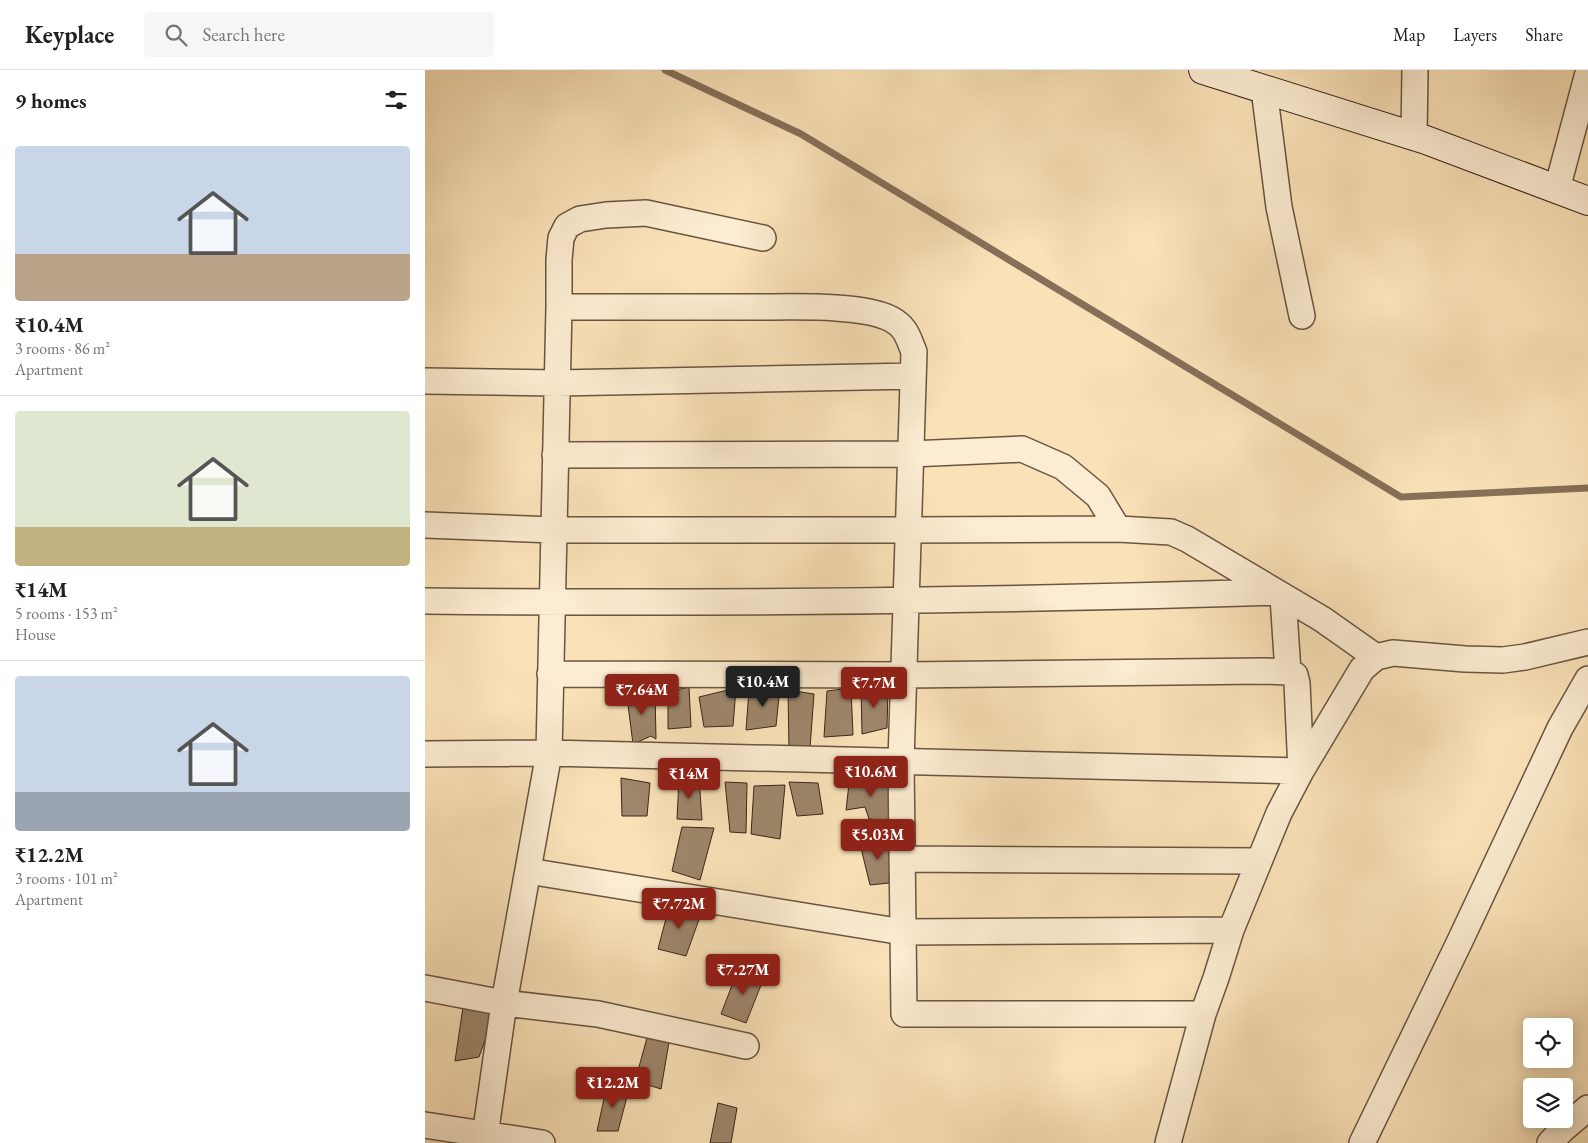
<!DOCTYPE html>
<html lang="en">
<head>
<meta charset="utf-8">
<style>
	:root { --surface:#fff; --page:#f6f6f6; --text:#202124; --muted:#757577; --line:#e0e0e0; --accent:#8f2418 }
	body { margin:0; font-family:"EB Garamond",serif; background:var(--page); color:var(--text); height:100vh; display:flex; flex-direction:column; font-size:19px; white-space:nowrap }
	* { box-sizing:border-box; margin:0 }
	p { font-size:16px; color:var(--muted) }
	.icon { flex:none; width:28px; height:28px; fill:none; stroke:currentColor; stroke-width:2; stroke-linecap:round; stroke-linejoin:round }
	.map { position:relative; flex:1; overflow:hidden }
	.side { display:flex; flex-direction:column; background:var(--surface); width:425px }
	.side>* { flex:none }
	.controls { position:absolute; left:1098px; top:948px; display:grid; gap:10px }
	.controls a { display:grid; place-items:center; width:50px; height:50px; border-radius:5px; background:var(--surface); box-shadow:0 2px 12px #0003; font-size:25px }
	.price { position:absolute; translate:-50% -42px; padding:0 11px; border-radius:5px; background:var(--accent); color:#fff; font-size:16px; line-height:32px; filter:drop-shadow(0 1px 2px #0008) }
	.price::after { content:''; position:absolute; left:50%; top:30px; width:15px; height:11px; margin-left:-8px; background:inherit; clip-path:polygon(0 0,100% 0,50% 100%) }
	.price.current { background:#222; color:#fff }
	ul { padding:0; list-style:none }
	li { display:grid; align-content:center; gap:10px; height:265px; padding:0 15px }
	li+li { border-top:1px solid var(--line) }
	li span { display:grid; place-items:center; height:155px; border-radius:5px; color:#555 }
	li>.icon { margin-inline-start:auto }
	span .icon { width:90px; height:90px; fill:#fffc; stroke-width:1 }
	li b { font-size:21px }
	h2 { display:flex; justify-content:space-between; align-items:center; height:60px; padding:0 15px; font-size:21px }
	header { display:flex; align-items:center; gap:30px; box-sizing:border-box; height:70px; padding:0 25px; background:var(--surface); border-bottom:1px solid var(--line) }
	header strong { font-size:24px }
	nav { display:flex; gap:28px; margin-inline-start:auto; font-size:18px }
	.search { width:350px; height:45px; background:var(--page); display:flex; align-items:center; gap:12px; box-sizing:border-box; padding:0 18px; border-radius:5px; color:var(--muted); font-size:19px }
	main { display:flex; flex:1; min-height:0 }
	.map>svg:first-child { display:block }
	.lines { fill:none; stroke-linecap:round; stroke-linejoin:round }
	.stream { stroke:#867058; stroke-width:7 }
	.building { fill:#9e876c; stroke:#3a251a }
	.street-casing { stroke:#6a5442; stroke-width:28 }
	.secondary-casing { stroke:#3a251a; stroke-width:30 }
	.street { stroke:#fcecd1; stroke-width:25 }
	.secondary { stroke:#fcecd1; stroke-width:28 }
</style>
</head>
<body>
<header>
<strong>Keyplace</strong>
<div class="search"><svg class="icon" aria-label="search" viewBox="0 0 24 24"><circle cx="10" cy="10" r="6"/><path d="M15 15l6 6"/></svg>Search here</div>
<nav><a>Map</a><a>Layers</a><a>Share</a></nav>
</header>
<main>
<section class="side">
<h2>9 homes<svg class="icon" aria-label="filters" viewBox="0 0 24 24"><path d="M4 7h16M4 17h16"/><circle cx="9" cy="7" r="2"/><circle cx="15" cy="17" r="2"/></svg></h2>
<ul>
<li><span style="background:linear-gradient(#c9d6e8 70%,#b9a48a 0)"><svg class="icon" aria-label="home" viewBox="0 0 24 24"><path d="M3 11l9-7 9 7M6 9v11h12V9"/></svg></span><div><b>₹10.4M</b><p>3 rooms · 86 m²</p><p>Apartment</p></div></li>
<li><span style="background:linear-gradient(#dfe7d0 75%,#c2b280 0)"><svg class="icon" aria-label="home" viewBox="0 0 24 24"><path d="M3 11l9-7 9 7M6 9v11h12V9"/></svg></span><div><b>₹14M</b><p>5 rooms · 153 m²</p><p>House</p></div></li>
<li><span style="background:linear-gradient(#c9d6e8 75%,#9aa5b1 0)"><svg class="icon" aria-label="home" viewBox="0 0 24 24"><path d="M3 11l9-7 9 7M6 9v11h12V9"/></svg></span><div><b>₹12.2M</b><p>3 rooms · 101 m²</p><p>Apartment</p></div></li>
</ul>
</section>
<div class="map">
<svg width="1163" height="1073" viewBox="0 0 1163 1073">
	<rect width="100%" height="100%" fill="#fae2b8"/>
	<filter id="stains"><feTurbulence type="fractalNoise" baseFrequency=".004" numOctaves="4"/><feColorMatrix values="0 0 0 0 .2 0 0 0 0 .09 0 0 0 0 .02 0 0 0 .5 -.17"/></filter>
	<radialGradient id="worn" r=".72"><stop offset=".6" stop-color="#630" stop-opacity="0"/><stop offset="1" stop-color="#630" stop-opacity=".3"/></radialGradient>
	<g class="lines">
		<path class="stream" d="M240,0L376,64L976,427L1163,418"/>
	</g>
	<path class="building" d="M264,617L266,657L243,659V622Z
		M355,617L351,656L321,660L324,620Z
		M311,618L308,656L279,657L274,627Z
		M426,618L428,665L399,667L402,621Z
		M436,618H463L462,658L437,664Z
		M363,620L389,624L385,678L364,679Z
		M230,622L231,669L226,666L208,674L202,627Z
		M196,708L225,713L222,746H197Z
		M274,708L277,750L252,749L254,709Z
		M466,709L464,751L444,749L440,737L421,740L424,714Z
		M300,712L322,713L321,763L305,762Z
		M364,712L393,713L398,744L372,746Z
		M360,715L355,769L326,764L329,716Z
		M257,757L289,758L275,810L247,801Z
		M466,764L464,813L445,815L436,778Z
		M244,837L277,841L261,886L233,879Z
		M312,902L340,905L321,953L296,944Z
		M38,937L70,943L54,987L30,991Z
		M222,968L244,972L236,1019L210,1011Z
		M182,1015L204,1019L193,1061H172Z
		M293,1033L312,1038L306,1073H285Z"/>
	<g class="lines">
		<defs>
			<path id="street" d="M839,19L854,137L877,246
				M989,67L990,0
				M1132,119L1163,3
				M134,237C200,237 267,237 333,237C366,237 438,234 466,249C481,257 483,267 489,282L476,691L479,944H778
				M0,311L132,313L488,306
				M130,385L486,384L597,379L638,397L673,426L693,459
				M0,455L129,460H483L693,459L746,462L762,469L897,549L951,587
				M858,527L863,602
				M0,531C284,534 567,531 851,522
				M125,604L479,605L838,601L863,602L870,605L872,613L876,701
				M0,684L124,683L876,701
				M477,789L834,791
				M103,801L478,862L806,860
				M0,918L79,933L173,944L321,976
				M0,1055L117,1073
				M59,1073L79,933L124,683L134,237V190L136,168L142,156L155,149L181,145L221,143L338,168
				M743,1073L778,944L791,908L806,860L854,743L876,701L937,599L951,587L968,583L1040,589L1078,590L1100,587L1163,572
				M937,1073L1034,873L1135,658L1163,609
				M1125,1073L1137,1060L1163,1038"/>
			<path id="secondary" d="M778,0L1001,70L1163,131"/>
		</defs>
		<use href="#street" class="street-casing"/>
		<use href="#secondary" class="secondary-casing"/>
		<use href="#street" class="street"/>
		<use href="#secondary" class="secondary"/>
	</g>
	<rect width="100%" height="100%" filter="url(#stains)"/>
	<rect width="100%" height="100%" fill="url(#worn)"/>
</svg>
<div class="controls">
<a><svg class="icon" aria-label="locate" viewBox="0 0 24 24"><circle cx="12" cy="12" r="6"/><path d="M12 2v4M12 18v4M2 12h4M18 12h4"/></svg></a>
<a><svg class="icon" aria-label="layers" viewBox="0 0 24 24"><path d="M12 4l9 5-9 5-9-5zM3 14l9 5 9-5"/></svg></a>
</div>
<b class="price current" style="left:338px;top:638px">₹10.4M</b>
<b class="price" style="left:449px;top:639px">₹7.7M</b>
<b class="price" style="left:217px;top:646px">₹7.64M</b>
<b class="price" style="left:446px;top:728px">₹10.6M</b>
<b class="price" style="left:264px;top:730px">₹14M</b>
<b class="price" style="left:453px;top:791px">₹5.03M</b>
<b class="price" style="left:254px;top:860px">₹7.72M</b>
<b class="price" style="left:318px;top:926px">₹7.27M</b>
<b class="price" style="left:188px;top:1039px">₹12.2M</b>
</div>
</main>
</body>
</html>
